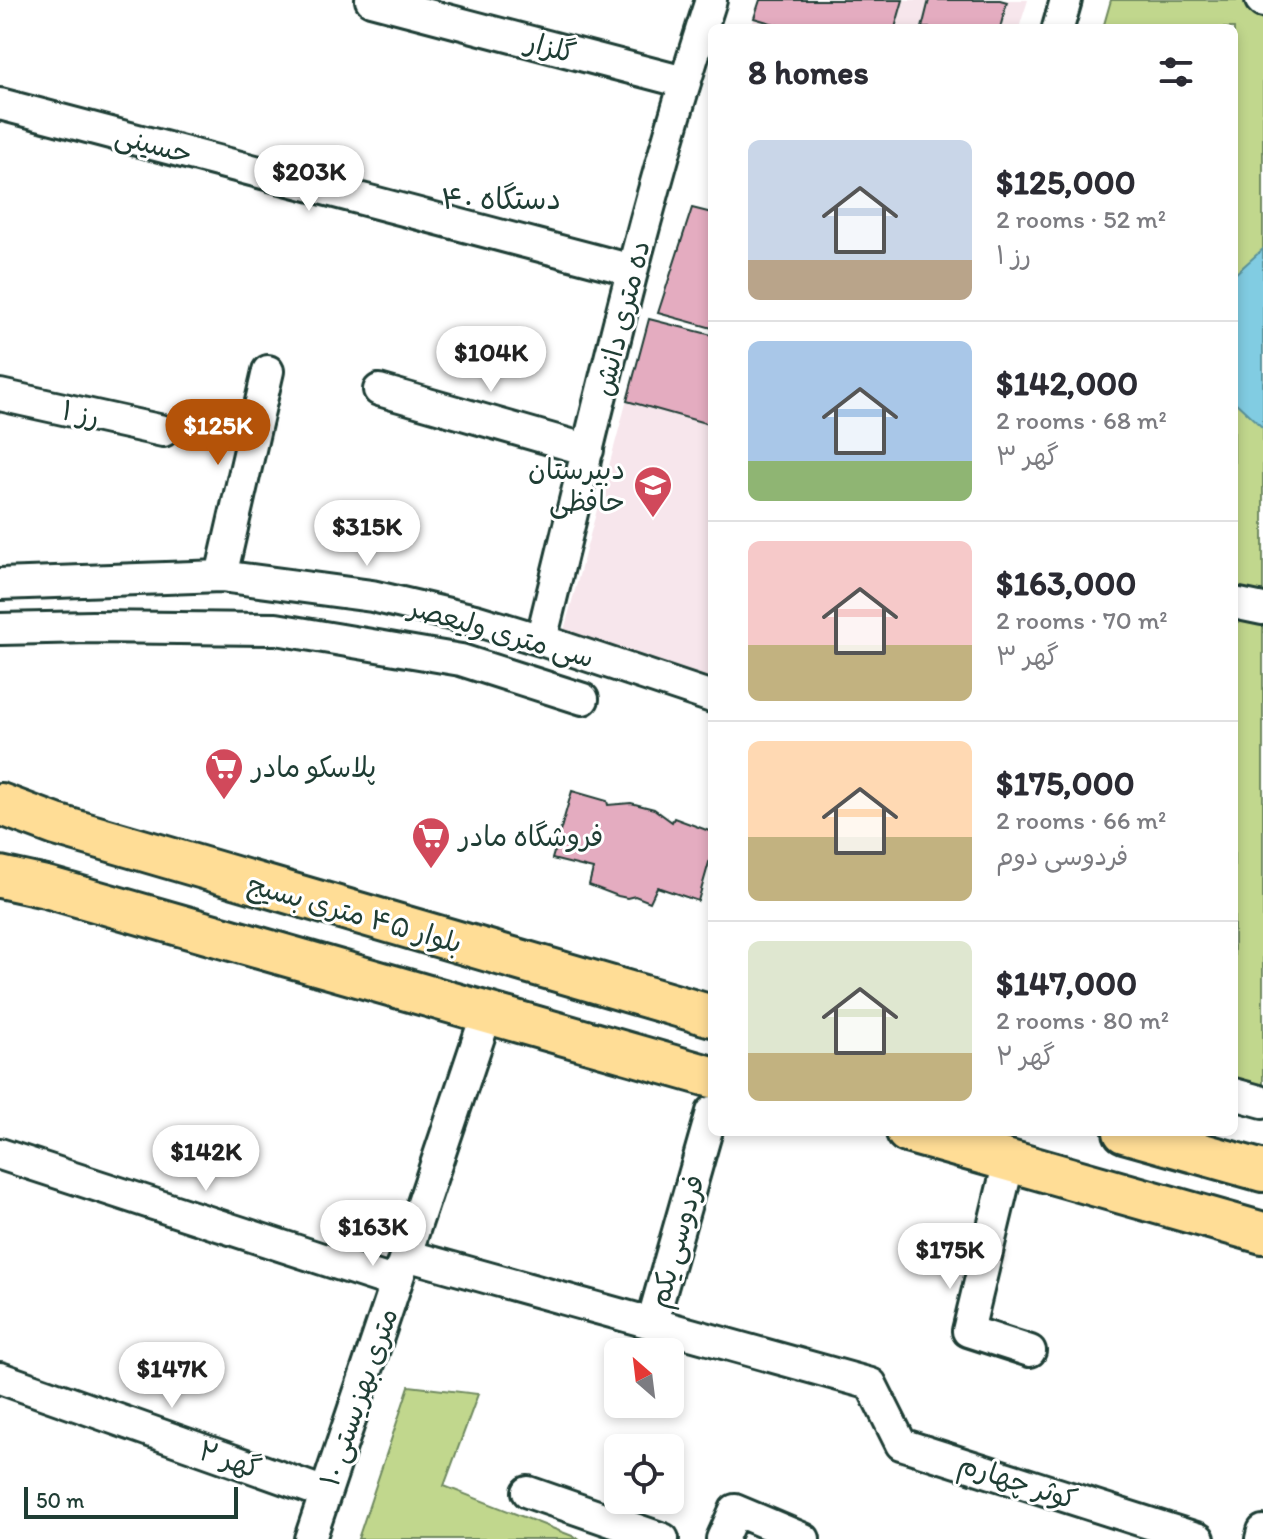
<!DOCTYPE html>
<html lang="en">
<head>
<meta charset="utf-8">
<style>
	:root { --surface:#fff; --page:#f7f7f7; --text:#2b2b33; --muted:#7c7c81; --line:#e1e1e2; --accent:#b45309 }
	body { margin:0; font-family:Itim,"Playpen Sans Arabic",sans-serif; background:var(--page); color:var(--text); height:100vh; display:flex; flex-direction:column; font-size:30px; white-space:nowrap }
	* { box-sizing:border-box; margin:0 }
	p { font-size:26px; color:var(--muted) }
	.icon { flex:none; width:44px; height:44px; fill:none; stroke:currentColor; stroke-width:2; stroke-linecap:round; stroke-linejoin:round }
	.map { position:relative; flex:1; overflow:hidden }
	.panel { position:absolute; left:708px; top:24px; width:530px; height:1112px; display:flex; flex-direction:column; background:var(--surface); border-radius:12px; box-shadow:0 4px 12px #0003 }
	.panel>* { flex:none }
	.needle { width:52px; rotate:332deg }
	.tools { position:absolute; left:604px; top:1338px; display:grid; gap:16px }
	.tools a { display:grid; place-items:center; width:80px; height:80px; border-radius:12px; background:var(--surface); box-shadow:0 4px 12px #0003; font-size:40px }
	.scale { position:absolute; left:24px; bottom:20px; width:214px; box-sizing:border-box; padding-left:8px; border:4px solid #1f3d34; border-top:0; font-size:22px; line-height:28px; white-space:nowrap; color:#1f3d34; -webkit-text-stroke:6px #fff; paint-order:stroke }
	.price { position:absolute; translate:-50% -68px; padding:0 18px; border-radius:28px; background:#fff; color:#222; font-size:26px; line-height:52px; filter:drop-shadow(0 2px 4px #0008) }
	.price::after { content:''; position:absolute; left:50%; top:48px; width:24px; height:18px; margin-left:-12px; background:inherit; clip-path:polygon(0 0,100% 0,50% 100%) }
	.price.active { background:var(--accent); color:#fff }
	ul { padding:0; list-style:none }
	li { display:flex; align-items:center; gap:24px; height:200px; padding:0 40px }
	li+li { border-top:2px solid var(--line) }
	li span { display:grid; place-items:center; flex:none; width:224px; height:160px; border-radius:12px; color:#555 }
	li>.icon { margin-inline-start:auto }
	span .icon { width:96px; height:96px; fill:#fffc; stroke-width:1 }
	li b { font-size:34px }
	h2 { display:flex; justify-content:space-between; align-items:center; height:96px; padding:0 40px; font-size:34px }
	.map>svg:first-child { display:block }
	.built { fill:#f7e6ec }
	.green { fill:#c1d78d; stroke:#708a60; stroke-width:2 }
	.water { fill:#81cce2; stroke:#5a939c; stroke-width:2 }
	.building { fill:#e4acc0; stroke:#1f3d34; stroke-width:2 }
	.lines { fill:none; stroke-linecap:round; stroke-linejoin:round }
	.minor-casing { stroke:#1f3d34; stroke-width:36 }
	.major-casing { stroke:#1f3d34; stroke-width:46 }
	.minor { stroke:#fff; stroke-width:30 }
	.major { stroke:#ffdd96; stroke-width:40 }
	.labels { text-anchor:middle; stroke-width:6; stroke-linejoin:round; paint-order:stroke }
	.street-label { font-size:28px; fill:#1f3d34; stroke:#fff }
	.poi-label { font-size:28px; fill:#1f3d34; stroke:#fff; text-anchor:start }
	.neighbourhood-label { font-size:30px; fill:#1f3d34; stroke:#fff }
</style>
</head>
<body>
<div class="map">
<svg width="1263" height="1539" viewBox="0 0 1263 1539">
	<rect width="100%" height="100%" fill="#fff"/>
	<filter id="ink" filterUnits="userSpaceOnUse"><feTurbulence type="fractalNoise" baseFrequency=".0125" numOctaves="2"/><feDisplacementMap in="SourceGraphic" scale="16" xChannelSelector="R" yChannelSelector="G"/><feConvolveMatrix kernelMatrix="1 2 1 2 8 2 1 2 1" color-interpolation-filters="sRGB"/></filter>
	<g filter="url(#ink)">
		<path class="built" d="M760,0H1028L1019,28H751Z
			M649,319L712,335V683L562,638Z"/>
		<path class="green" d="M1111,0H1263V1103L1234,1094V28H1103Z
			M409,1386L478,1394L444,1486L580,1539H358Z"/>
		<path class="water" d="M1263,249V428L1234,401V275Z"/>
		<path class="building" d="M760,0H903L895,28H788L754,18Z
			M929,0H1000L1007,2L1000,28H922Z
			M692,208L712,213V328L658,313Z
			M649,319L712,335V425L627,401Z
			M572,791L607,801L608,805L631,803L654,809L672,822L674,818L712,832V852L698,901L657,887L650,902L635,896L627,898L618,896L589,885L593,869L552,859Z"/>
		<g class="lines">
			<defs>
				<path id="minor" d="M371,0L684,82
					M1261,0L1263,2
					M1058,28L1066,0
					M0,104L632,270
					M379,390L588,450
					M0,395L163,431
					M221,576L268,371
					M0,584L221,576L372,596L475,620L541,640L712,697
					M1234,603L1263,609
					M0,629L92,627L276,629L461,660L583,699
					M541,640C594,426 642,210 711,0
					M1234,1094L1263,1102
					M0,1154L396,1283
					M1009,1161L968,1331L1030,1351
					M406,1255L871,1384L901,1444L1199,1539
					M652,1323L712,1112
					M0,1378L325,1493
					M528,1492L663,1539
					M310,1539L487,1013
					M722,1539L735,1510L804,1539
					M1261,1539L1263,1531"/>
				<path id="major" d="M0,804L56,825L712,1016
					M0,877L46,887L712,1077
					M907,1132L1263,1233
					M1124,1132L1263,1171"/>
			</defs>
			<use href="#minor" class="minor-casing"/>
			<use href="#major" class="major-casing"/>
			<use href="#minor" class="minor"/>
			<use href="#major" class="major"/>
		</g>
	</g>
	<defs>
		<symbol id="school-pin" viewBox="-11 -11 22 30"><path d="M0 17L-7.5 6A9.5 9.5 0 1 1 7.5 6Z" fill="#d1495b" stroke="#fff"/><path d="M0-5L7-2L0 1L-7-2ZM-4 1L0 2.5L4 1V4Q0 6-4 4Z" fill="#fff"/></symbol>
		<symbol id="supermarket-pin" viewBox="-11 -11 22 30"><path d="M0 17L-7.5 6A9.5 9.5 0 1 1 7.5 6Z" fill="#d1495b" stroke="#fff"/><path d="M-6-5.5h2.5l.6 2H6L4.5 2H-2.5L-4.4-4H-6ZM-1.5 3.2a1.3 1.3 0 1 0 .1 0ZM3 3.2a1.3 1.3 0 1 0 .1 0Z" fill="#fff"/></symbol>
	</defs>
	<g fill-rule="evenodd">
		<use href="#school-pin" x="631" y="463" width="44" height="60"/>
		<use href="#supermarket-pin" x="202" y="745" width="44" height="60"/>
		<use href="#supermarket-pin" x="409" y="814" width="44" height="60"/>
	</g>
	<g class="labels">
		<g class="street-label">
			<text transform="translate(551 47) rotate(15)" y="10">گلزار</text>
			<text transform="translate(154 144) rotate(15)" y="10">حسینی</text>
			<text transform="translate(621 318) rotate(-76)" y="10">ده متری دانش</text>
			<text transform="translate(81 413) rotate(13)" y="10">رز ۱</text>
			<text transform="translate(502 632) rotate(16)" y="10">سی متری ولیعصر</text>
			<text transform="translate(355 913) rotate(16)" y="10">بلوار ۴۵ متری بسیج</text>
			<text transform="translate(676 1241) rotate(-74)" y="10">فردوسی یکم</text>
			<text transform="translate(358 1397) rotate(-71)" y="10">۱۰ متری بهزیستی</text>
			<text transform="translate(230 1459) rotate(19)" y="10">گهر ۲</text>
			<text transform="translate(1018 1481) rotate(18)" y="10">کوثر چهارم</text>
		</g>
		<g class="poi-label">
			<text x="625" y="479" text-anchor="end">دبیرستان<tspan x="625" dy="32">حافظی</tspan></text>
			<text x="252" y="777">پلاسکو مادر</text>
			<text x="459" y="846">فروشگاه مادر</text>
		</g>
		<g class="neighbourhood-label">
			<text x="501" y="209">۴۰ دستگاه</text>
		</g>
	</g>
</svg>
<div class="tools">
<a><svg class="needle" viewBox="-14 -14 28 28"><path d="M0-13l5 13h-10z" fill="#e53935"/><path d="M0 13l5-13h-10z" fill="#7c7c81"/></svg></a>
<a><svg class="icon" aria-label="locate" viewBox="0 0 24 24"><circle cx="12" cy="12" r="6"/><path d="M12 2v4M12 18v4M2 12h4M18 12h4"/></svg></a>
</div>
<div class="scale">50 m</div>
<b class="price" style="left:309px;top:213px">$203K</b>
<b class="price" style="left:491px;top:394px">$104K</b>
<b class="price active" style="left:218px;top:467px">$125K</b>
<b class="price" style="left:367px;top:568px">$315K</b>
<b class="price" style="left:206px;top:1193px">$142K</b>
<b class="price" style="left:373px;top:1268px">$163K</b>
<b class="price" style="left:950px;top:1291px">$175K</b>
<b class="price" style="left:172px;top:1410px">$147K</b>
<section class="panel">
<h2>8 homes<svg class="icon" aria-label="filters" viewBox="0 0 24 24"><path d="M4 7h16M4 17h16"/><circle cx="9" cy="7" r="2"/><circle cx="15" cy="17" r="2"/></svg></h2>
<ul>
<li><span style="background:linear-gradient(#c9d6e8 75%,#b9a48a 0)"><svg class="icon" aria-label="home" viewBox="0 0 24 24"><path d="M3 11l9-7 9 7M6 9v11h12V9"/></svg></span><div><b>$125,000</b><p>2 rooms · 52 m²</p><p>رز ۱</p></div></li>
<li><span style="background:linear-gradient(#a9c7e8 75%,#8fb573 0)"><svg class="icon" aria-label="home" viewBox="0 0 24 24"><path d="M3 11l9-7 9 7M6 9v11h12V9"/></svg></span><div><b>$142,000</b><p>2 rooms · 68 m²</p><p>گهر ۳</p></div></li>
<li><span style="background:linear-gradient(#f6c9c9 65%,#c2b280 0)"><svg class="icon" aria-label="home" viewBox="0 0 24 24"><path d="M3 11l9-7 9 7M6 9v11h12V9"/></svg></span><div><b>$163,000</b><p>2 rooms · 70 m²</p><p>گهر ۳</p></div></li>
<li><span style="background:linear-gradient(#ffd9b3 60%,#c2b280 0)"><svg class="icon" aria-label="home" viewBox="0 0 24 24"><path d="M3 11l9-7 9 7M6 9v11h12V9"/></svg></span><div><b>$175,000</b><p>2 rooms · 66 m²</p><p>فردوسی دوم</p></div></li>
<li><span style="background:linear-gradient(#dfe7d0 70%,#c2b280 0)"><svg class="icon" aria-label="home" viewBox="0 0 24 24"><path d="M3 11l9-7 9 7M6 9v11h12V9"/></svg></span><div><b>$147,000</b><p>2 rooms · 80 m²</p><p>گهر ۲</p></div></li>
</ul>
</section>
</div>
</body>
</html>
